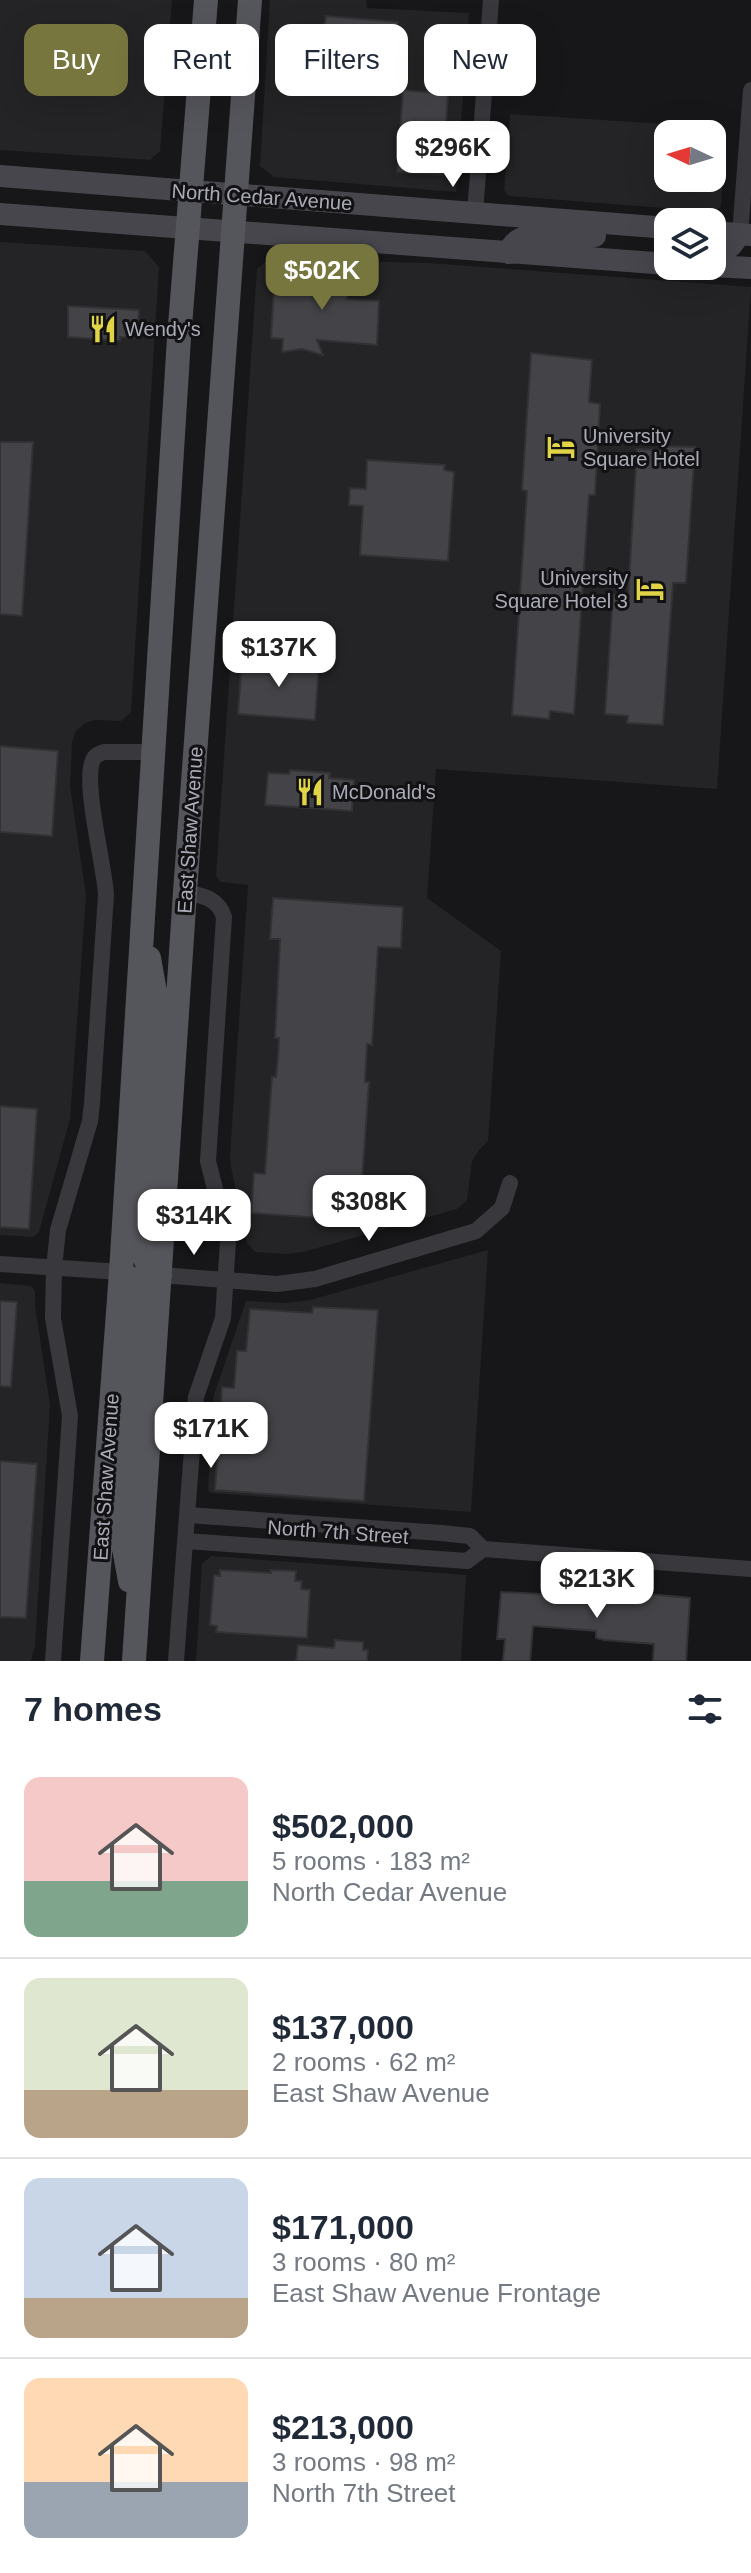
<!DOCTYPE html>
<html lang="en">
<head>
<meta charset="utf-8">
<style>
	:root { --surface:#fff; --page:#f6f6f7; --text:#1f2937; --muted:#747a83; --line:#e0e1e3; --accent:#76763e }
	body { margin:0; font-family:Arial,sans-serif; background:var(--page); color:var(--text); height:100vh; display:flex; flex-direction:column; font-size:30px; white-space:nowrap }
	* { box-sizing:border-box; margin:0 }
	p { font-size:26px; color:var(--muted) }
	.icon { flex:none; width:44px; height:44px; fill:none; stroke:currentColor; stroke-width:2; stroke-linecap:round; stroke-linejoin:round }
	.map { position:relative; height:1661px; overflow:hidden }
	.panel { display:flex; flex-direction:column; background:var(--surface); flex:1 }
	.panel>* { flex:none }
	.banner { position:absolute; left:24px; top:24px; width:704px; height:72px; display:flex; gap:16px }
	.needle { width:52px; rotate:274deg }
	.fabs { position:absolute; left:654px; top:120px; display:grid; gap:16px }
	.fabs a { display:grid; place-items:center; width:72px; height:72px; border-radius:16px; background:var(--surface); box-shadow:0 8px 32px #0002; font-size:40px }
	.price { position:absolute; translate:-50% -68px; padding:0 18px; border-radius:16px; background:#fff; color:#222; font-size:26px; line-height:52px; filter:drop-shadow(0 2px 4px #0008) }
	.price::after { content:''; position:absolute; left:50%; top:48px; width:24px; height:18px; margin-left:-12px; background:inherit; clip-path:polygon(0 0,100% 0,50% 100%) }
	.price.selected { background:var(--accent); color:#fff }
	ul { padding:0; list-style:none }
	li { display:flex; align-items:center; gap:24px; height:200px; padding:0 24px }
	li+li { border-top:2px solid var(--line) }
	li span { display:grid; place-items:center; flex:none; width:224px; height:160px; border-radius:16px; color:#555 }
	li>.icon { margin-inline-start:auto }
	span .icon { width:96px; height:96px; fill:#fffc; stroke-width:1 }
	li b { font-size:34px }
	h2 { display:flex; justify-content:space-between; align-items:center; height:96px; padding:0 24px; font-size:34px }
	.tag { padding:0 28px; border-radius:16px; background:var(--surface); box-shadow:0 8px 32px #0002; font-size:28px; line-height:72px }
	.tag.selected { background:var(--accent); color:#fff }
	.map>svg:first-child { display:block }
	.built { fill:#242325; fill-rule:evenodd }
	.building { fill:#444448; stroke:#323134; stroke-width:2 }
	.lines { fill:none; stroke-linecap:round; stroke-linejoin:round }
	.street { stroke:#39383d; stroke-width:16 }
	.secondary { stroke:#47464d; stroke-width:22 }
	.primary { stroke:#55555c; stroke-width:24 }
	.labels { text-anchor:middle; stroke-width:6; stroke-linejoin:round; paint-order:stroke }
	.street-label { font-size:20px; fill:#aaabb7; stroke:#121214 }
	.poi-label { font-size:20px; fill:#aaabb7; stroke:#121214; text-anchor:start }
</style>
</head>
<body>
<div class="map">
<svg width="751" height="1661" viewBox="0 0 751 1661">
	<rect width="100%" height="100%" fill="#171719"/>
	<path class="built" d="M0,0H172L160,151L150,160L0,150Z
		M270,0H366L367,8L469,13L456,192L274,177L260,166Z
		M510,114L726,128L721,206L715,212L509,196L504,190ZM668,134H712V178H668Z
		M0,242L145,251L159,267L131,712L121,721L95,720L85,723L76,731L72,742L70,786L86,896L70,1119L39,1232L33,1237L0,1235Z
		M273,255L348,261L429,263L751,287L717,789L436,769L427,898L501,951L488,1141L479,1150L472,1161L467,1200L457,1209L303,1252L285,1254L255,1252L247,1243L231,1167L230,1155L248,885L221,882L216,876L257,269Z
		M488,1250L471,1512L211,1493L208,1490L213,1398L246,1301L286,1303L310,1300Z
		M0,1283L31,1286L35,1291V1306L50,1405L35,1646L31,1661H0Z
		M211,1556L466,1575L461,1661H196L202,1564Z"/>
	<path class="building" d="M326,16L398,22L395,57L323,52L321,49Z
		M403,90L448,94L443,175L397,172Z
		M322,265L349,270L347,299L379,301L377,345L317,340L323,355L302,349L282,352L283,339L271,338L274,286L298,288L299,267Z
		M68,306L139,310L137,338L120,337V341L68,337Z
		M531,353L592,360L589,402L600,404L595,495H589L574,714L550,711L549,719L512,715L527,491L522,490Z
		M0,442H33L22,616L0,614Z
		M660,446L695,447L686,583H673L663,725L627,723L628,716L605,714L613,595L628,596L637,449L659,450Z
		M367,460L445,465L444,470L454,472L448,561L360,555L363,506L349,505L350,488L366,489Z
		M242,658L319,663L315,720L238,714Z
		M0,746L58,751L52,836L0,832Z
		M290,770L330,773L329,778L354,780L352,811L265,805L268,773L289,774Z
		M273,898L403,907L401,948L378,947L372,1045L367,1044L365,1082H369L362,1181L384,1184L381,1222L251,1213L254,1173L265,1174L272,1077H276L278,1057L279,1038H275L280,939H270Z
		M0,1106L37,1109L29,1229L0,1227Z
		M0,1301L17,1302L11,1387L0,1386Z
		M313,1307L378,1310L364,1501L215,1490L222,1387L234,1388L237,1351H246L250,1309L312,1313Z
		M0,1461L37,1464L26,1618L0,1617Z
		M220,1570L271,1573V1570L296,1571L295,1581H302L301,1589L310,1590L307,1638L216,1632L217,1626L210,1625L214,1575L220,1576Z
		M595,1589L690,1598L686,1661H653L654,1644L604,1640L596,1638V1631L533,1626L530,1661H503L505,1639H497L501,1592L595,1597Z
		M335,1640L363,1642V1650H368L367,1661H296L298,1645L334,1648Z"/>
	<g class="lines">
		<path class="street" d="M475,213L491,0
			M740,234L751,90
			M0,1264L121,1272
			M160,1275L277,1284L315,1279L476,1231L502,1208L510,1183
			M188,1515L441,1533L470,1536L483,1549L751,1569
			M186,1541L467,1561L483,1549
			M53,1661L70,1416L53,1318L54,1268L58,1230L90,1121L92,1103L106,895C105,867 81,778 94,758C97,754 99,754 104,752H154
			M176,1661L196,1397L223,1318L228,1241L208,1161L224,917C218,898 204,896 185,892"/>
		<path class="secondary" d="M0,176L668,228
			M0,214L668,264
			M712,232L751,235
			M712,250L731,246L740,234
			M509,253C517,223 571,238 595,236
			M712,266L751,268"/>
		<path class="primary" d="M149,958L157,1003L141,1249L149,1268L160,1275
			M121,1272L135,1282L140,1301L122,1537L130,1581
			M92,1661L121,1272L179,338L206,0
			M134,1661L185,892L250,0"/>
	</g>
	<defs>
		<symbol id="restaurant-bare" viewBox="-9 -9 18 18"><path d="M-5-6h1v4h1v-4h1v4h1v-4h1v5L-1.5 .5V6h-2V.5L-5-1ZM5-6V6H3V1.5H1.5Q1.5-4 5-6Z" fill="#e1d547" stroke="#121214" stroke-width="2.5" paint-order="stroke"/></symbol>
		<symbol id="hotel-bare" viewBox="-9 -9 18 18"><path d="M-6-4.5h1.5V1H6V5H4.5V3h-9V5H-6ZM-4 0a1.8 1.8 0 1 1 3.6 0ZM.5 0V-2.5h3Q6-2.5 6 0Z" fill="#e1d547" stroke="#121214" stroke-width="2.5" paint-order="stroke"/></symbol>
	</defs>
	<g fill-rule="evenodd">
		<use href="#restaurant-bare" x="83" y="309" width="40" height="40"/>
		<use href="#hotel-bare" x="541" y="427" width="40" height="40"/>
		<use href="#hotel-bare" x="630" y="569" width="40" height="40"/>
		<use href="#restaurant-bare" x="290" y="772" width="40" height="40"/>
	</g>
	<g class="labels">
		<g class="street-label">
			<text transform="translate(262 197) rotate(4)" y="7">North Cedar Avenue</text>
			<text transform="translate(190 830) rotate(-86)" y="7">East Shaw Avenue</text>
			<text transform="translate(106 1477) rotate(-86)" y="7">East Shaw Avenue</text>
			<text transform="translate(338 1532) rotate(4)" y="7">North 7th Street</text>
		</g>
		<g class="poi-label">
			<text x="125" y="336">Wendy's</text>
			<text x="583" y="443">University<tspan x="583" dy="23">Square Hotel</tspan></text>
			<text x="628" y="585" text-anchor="end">University<tspan x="628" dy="23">Square Hotel 3</tspan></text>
			<text x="332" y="799">McDonald's</text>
		</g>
	</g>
</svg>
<div class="fabs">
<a><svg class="needle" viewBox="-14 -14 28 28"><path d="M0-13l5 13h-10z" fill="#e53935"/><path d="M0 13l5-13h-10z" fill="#747a83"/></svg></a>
<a><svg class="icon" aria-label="layers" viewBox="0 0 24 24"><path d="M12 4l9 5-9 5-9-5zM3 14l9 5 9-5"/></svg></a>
</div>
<b class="price" style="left:453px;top:189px">$296K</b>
<b class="price selected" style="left:322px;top:312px">$502K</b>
<b class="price" style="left:279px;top:689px">$137K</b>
<b class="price" style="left:369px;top:1243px">$308K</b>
<b class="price" style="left:194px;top:1257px">$314K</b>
<b class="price" style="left:211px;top:1470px">$171K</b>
<b class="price" style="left:597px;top:1620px">$213K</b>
<div class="banner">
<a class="tag selected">Buy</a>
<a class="tag">Rent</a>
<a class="tag">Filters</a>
<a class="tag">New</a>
</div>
</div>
<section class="panel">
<h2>7 homes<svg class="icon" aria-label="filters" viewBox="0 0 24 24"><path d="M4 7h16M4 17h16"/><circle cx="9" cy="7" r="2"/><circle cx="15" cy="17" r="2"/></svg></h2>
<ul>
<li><span style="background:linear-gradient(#f6c9c9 65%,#7fa58c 0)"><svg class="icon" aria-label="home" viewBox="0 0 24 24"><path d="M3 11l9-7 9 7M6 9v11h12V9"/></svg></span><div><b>$502,000</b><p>5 rooms · 183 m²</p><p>North Cedar Avenue</p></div></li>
<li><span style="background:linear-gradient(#dfe7d0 70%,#b9a48a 0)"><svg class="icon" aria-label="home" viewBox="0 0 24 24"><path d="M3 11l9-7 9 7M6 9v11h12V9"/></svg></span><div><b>$137,000</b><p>2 rooms · 62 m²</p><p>East Shaw Avenue</p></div></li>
<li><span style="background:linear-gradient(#c9d6e8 75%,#b9a48a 0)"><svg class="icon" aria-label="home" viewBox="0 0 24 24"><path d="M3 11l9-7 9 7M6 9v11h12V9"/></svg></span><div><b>$171,000</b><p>3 rooms · 80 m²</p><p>East Shaw Avenue Frontage</p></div></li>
<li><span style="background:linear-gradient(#ffd9b3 65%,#9aa5b1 0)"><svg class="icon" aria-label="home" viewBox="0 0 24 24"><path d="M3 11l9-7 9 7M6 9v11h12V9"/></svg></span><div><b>$213,000</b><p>3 rooms · 98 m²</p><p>North 7th Street</p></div></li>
</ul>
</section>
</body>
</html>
